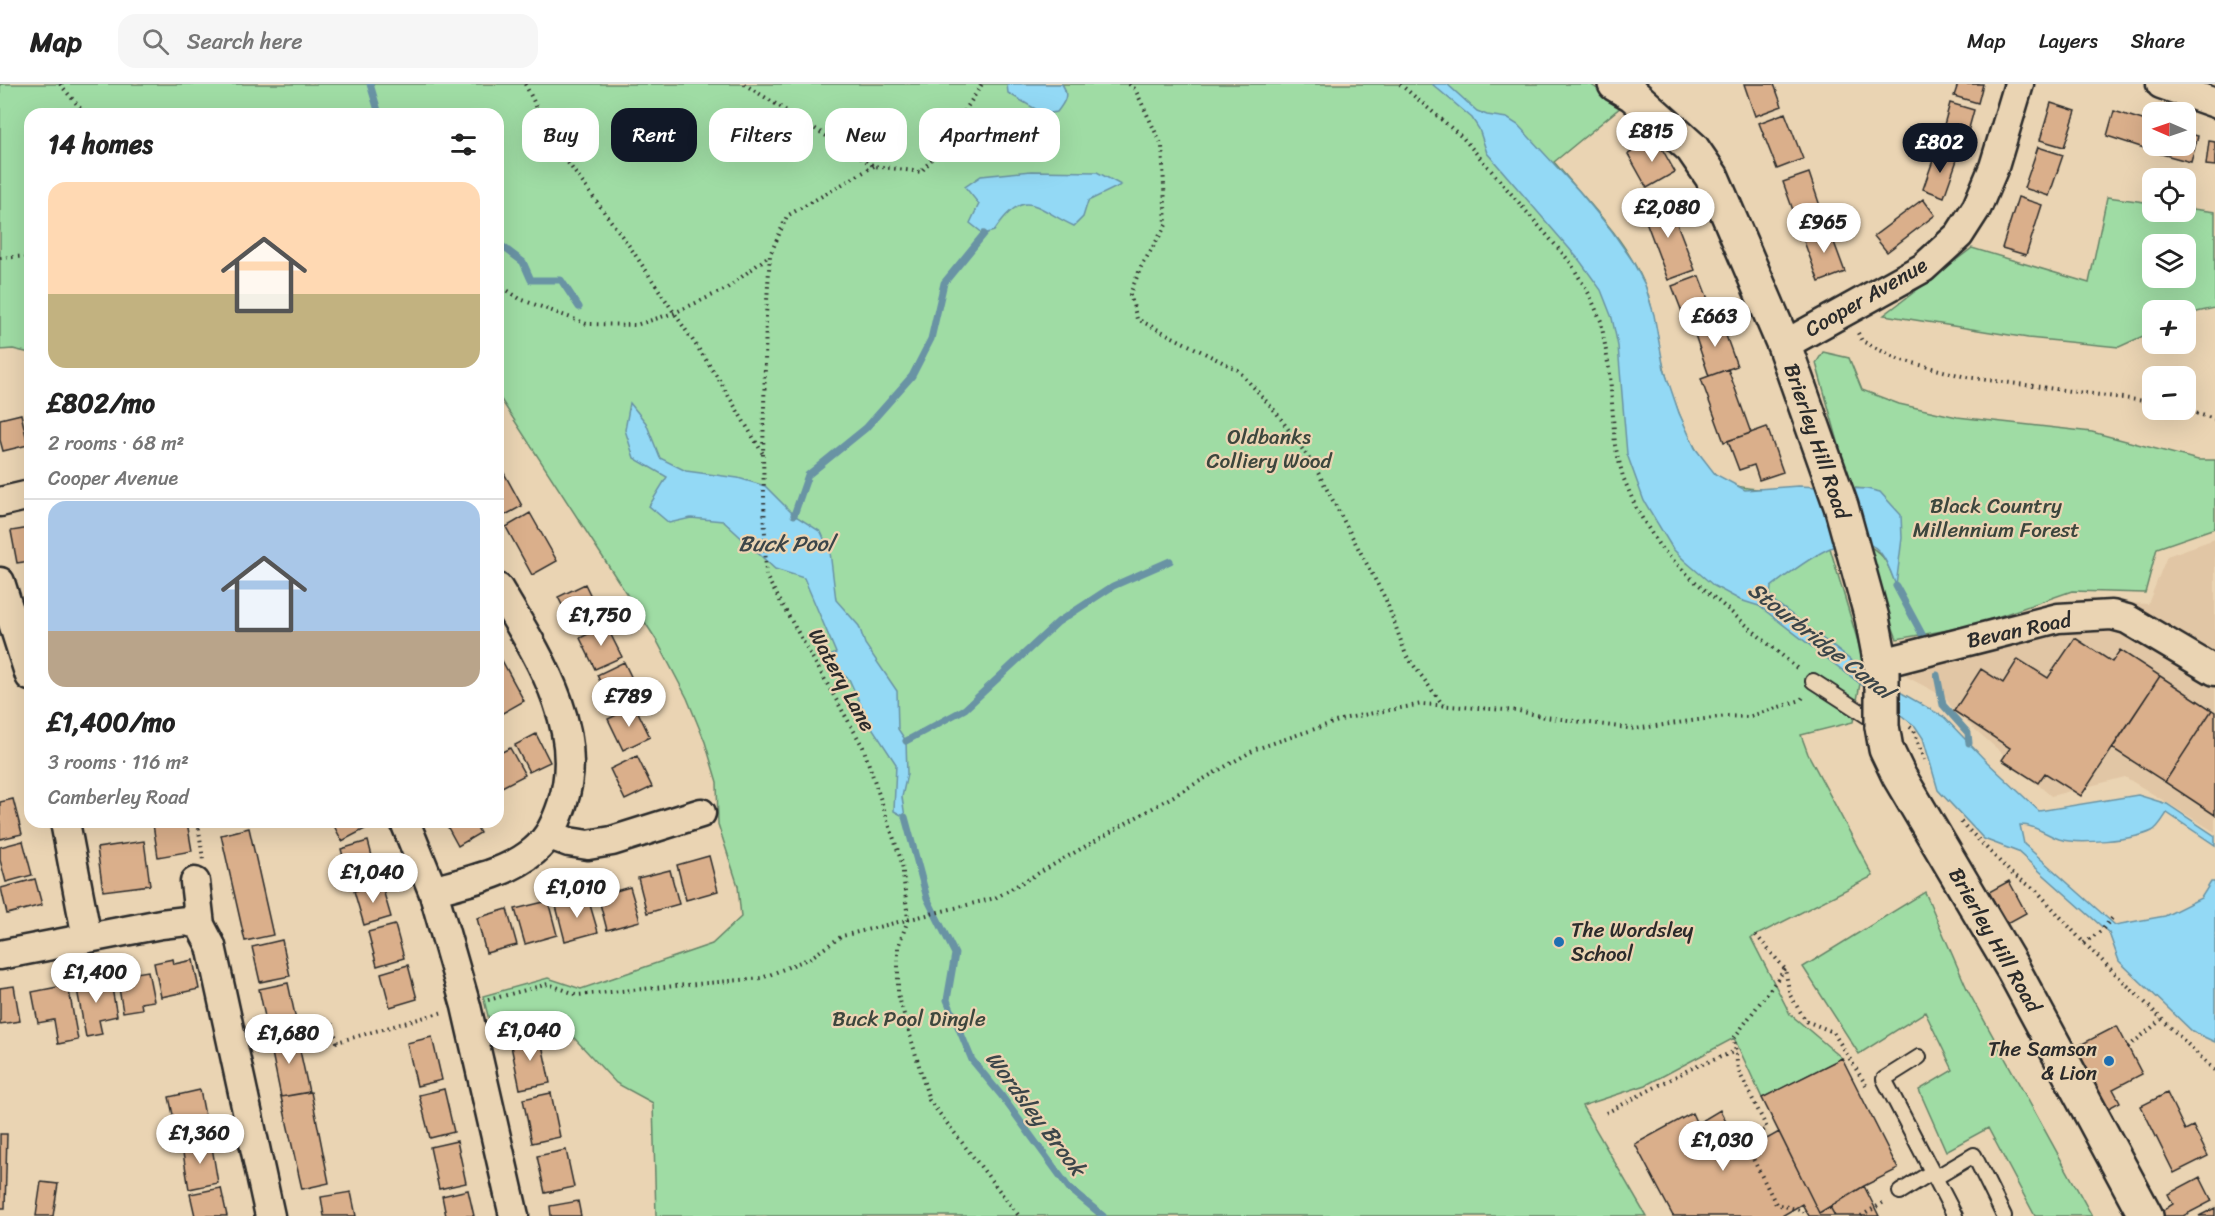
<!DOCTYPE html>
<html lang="en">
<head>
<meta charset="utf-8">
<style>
	:root { --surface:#fff; --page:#f6f6f6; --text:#222; --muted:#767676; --line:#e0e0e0; --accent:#111827 }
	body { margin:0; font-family:Sriracha,sans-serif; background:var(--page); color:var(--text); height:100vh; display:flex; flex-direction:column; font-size:22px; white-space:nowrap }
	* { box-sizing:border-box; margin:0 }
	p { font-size:20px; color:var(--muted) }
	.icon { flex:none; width:33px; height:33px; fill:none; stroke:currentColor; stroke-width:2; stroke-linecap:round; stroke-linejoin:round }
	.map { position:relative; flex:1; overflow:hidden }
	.side { position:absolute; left:24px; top:24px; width:480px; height:720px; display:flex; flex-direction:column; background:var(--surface); border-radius:18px; box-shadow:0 6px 24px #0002 }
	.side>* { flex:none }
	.guide { position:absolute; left:522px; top:24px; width:570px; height:54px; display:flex; gap:12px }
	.needle { width:39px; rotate:272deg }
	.tools { position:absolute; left:2142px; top:18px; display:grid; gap:12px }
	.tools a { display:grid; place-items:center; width:54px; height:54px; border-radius:12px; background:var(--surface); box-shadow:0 6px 24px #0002; font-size:30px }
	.price { position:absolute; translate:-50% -51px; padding:0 14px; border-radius:21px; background:#fff; color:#222; font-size:20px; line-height:39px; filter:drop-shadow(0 2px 3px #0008) }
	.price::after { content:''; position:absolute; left:50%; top:36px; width:18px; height:14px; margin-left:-9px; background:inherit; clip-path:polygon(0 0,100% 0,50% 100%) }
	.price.on { background:var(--accent); color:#fff }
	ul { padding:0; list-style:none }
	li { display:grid; align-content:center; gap:12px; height:318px; padding:0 24px }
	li+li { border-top:2px solid var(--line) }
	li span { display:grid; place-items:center; height:186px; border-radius:18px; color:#555 }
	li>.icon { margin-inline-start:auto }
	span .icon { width:108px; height:108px; fill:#fffc; stroke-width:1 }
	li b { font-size:26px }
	h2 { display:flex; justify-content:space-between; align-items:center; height:72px; padding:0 24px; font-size:26px }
	.chip { padding:0 21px; border-radius:18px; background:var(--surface); box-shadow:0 6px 24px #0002; font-size:21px; line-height:54px }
	.chip.on { background:var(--accent); color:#fff }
	header { display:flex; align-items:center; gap:36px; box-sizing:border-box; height:84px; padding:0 30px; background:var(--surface); border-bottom:2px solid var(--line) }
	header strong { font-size:28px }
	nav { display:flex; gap:33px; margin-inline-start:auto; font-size:21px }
	.search { width:420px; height:54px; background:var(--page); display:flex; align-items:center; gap:15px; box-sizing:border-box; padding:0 21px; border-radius:18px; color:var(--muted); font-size:22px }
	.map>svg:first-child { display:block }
	.built { fill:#e1c6a5 }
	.green { fill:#9fdca4; stroke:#658468; stroke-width:1.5; fill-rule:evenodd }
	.water { fill:#93d9f5; stroke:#6993a4; stroke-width:1.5 }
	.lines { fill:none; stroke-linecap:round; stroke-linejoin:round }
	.stream { stroke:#6993a4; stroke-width:7 }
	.building { fill:#daaf8b; stroke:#2b2b2b; stroke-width:1.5 }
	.lane-casing { stroke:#2b2b2b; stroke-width:18 }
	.street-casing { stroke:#2b2b2b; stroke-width:33 }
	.secondary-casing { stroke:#2b2b2b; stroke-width:38 }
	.path { stroke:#2b2b2b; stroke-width:4; stroke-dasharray:1.5 4.5; stroke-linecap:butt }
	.lane { stroke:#ead4b3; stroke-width:14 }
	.street { stroke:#ead4b3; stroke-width:28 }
	.secondary { stroke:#ead4b3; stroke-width:33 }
	.secondary-bridge-casing { stroke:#2b2b2b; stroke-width:38; stroke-linecap:butt }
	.secondary-bridge { stroke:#ead4b3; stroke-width:33 }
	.poi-dot { fill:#1f6fb2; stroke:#ead4b3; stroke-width:2 }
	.labels { text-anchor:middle; stroke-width:4.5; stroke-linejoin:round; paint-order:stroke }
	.street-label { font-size:21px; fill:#2b2b2b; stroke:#ead4b3 }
	.park-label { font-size:21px; fill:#3c463d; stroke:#ead4b3 }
	.poi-label { font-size:21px; fill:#2b2b2b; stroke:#ead4b3; text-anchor:start }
	.water-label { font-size:22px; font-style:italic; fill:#3b4549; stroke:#ead4b3 }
</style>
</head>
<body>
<header>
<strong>Map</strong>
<div class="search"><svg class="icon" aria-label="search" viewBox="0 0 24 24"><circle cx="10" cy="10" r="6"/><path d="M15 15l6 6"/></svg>Search here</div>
<nav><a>Map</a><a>Layers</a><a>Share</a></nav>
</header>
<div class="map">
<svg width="2215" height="1132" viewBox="0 0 2215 1132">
	<rect width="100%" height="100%" fill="#ead4b3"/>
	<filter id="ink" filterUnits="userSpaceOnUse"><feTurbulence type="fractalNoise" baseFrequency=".0167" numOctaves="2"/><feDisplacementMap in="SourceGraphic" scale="12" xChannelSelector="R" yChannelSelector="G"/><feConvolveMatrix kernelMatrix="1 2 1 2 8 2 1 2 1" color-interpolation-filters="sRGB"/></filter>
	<g filter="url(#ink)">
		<path class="built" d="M2215,455V748L2125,693L2051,712L1954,627L1945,613L1907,593L1901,565L2079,516L2148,520L2167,472Z"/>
		<path class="green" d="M0,0H1590L1622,22L1554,78C1586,116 1624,153 1644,199C1655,226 1656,256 1664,284C1671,312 1693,372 1715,390C1746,415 1781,401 1817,403L1830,464L1864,578L1853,638L1801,651L1808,670L1873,792L1751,854L1790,930L1842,974L1762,1014L1734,954L1646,1001L1582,1022L1646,1132H656L653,1019L616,999L563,942L494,956L483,912L548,894L581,905L712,860L741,833L738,802L718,740L717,698L705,658L687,614L657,557L498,311V30H30V269L13,265L0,266Z
			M2107,113L2152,119V128H2186V124L2215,128V224L2197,228L2186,233V226H2152V248L2119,263L2028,254L1884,231L1972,164L2089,199ZM2152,160H2186V194H2152Z
			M1823,268L1849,274L1862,306L1899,320L1957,333L2092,348L2198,376H2215V444L2157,464L2145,509L2072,507L1971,542L1897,555L1860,457C1884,469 1886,475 1896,500L1867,405L1851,404L1816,279Z
			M1925,808L1968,907L2092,1132H2035L1988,1044L1946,1067L1919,1006L1953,986L1925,928L1859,970L1803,883Z"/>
		<path class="water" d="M1007,0H1062C1070,11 1064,19 1057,28L1044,30L1008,9Z
			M1432,0H1447L1477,27L1487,31L1507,34L1518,41L1579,107L1612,147L1632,176L1645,201L1654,231L1664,285L1679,329L1695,364L1715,390L1745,406L1798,402L1867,405L1880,408L1901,431L1902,454L1896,502C1892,491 1888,478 1880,468C1852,436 1796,485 1771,503L1770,514L1870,591L1944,633L1985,676L2039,727L2138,711L2167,720L2215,752V761L2167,729C2163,735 2158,744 2152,747C2134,756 2078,761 2059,755C2045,750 2035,741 2020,741L2024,760L2115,841L2165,832L2201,814L2211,798H2215V958L2193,948L2119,877L2109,849L2018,768L1984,755L1938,706L1923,654L1915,642L1759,522L1740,516L1714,502L1685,477L1673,465L1644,417L1627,370L1618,262L1612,234L1601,206L1580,177L1487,69L1479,45L1472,34Z
			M1031,87L1097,88L1121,101L1088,117L1083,133L1074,142C1035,124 1025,101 994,147L984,150L970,139L979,120L965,103L981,92Z
			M630,319L646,339L660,374L686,387L738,394L765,402L794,431L821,448L830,468L836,516L859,542L865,560L897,607L898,645L906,657L907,690L902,713L905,733L894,727L896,680L869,639L849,595L822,576L836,569L804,494L775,485L723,437L691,434L669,439L649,422L667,393L634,374L625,346Z"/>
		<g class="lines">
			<path class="stream" d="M370,0L379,30
				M498,159L523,178L531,196H561L579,223
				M794,431L808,391L866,344L912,292L931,255L944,199L984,150
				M1896,502L1923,552
				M1937,591L1943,621L1968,649L1969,659
				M906,657L965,625L1058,538L1113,502L1170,477
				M905,733L927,814L955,870L947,916L972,976L1001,1011L1069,1104L1103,1132"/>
		</g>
		<path class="building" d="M1744,0H1774L1782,22L1755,32Z
			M1958,0H1983L1978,19L1954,12Z
			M1950,19L1974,26L1963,66L1939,59Z
			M2051,19L2076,27L2064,63L2040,56Z
			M2114,27L2152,39L2144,64L2107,52Z
			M1785,29L1803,75L1777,85L1759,39Z
			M2186,49L2198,52L2191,78L2154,68L2156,62H2186Z
			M1656,54L1675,88L1647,104L1628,70Z
			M2209,57L2215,58V82L2206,81Z
			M2038,63L2063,71L2049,112L2024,104Z
			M1936,68L1957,76L1944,113L1923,105Z
			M1809,89L1824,134L1799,143L1783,98Z
			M2018,113L2042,121L2026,171L2002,164Z
			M1667,114L1695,186L1668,196L1641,124Z
			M1923,115L1935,131L1887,168L1874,152Z
			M1828,142L1845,188L1819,198L1802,152Z
			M1699,192L1713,228L1686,238L1672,202Z
			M1720,235L1737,282L1709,292L1693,245Z
			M1728,285L1751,349L1724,358L1701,295Z
			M21,330L28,361L3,367L0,356V335Z
			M1767,343L1783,388L1759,396L1754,381L1739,386L1728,357Z
			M498,378L522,422L498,435Z
			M530,429L557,477L532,491L506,443Z
			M30,444V477L17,479L11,447Z
			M585,500L600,531L574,544L558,513Z
			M606,541L622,573L595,585L580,554Z
			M2075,554L2112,578L2120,566L2160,592L2081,712L2045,689L2038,699L2002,676L2010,664L1954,627L1981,585L2003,599L2018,575L2048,594Z
			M499,571L524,617L501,630L498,625Z
			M624,578L639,609L612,622L597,591Z
			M2160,592L2212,626L2165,698L2112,664Z
			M635,622L650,653L623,666L608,635Z
			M2212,626L2215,628V731L2165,698Z
			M536,650L550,678L529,688L515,661Z
			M510,664L525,691L498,705V670Z
			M637,672L652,703L625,716L610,685Z
			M13,715L22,750L0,755V718Z
			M163,738H187L192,767L158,773L153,740Z
			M332,738H366L369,743L342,757Z
			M445,738H474L480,749L458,762Z
			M249,744L273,851L245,857L221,751Z
			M23,757L32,791L6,798L0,776V763Z
			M144,757L150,801L103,807L97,764Z
			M368,757L377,791L350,798L341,765Z
			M709,772L718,807L686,816L677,781Z
			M670,786L679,820L647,829L638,794Z
			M35,795L42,821L7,830L1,804Z
			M2009,797L2026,829L2006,840L1989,808Z
			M381,799L391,833L364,841L354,807Z
			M630,803L640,837L607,846L598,812Z
			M588,814L598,848L565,857L556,822Z
			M548,817L557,851L525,860L515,825Z
			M507,825L517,861L486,869L477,834Z
			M395,841L404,874L377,882L368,848Z
			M282,856L290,892L260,898L252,863Z
			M173,875L174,880L193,876L199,905L161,913L154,879Z
			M408,881L417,915L390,923L381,889Z
			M148,887L154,917L141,919L142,925L123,928L117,892Z
			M110,893L117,932L99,936L102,950L86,953L76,900Z
			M288,899L296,936L267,942L259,905Z
			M68,901L78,956L58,960L54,936L38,939L32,908Z
			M14,902L20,937L0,940V904Z
			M2117,942L2142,990L2113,1005L2120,1018L2107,1025L2076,963Z
			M296,948L309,1008L281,1013L269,954Z
			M540,951L550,999L520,1005L510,957Z
			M432,953L442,996L417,1002L407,959Z
			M1842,974L1898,1085L1864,1102L1819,1129L1762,1014Z
			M444,1005L454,1048L430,1054L419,1011Z
			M200,1006L208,1047L178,1053L169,1013Z
			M311,1008L329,1099L302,1105L281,1013Z
			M551,1009L560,1053L532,1059L523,1015Z
			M2167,1009L2185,1046L2193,1042L2208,1072L2174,1089L2141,1022Z
			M1720,1026L1742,1069L1779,1048L1819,1129L1830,1123L1835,1132H1809L1802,1120L1782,1132H1673L1635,1060L1692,1029L1697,1040Z
			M0,1050H7L5,1124H0Z
			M211,1057L218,1099L189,1105L182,1063Z
			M457,1057L466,1099L439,1105L430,1063Z
			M566,1066L574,1103L545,1109L537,1072Z
			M2200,1093L2212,1117L2183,1132H2164L2162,1127L2173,1120L2168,1110Z
			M41,1098L58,1100L53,1132H36Z
			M1864,1102L1879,1132H1835L1830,1123Z
			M221,1104L227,1132H195L190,1110Z
			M468,1106L474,1132H446L442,1112Z
			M351,1108L356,1132H324L321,1113Z
			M578,1117L581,1132H551L550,1122Z
			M2215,1124V1132H2199Z"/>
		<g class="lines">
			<defs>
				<path id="lane" d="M1813,597L1881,641
					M1919,973L1884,995L1955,1132
					M1935,1094L1974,1071L2004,1132
					M1900,1108L1932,1088"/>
				<path id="street" d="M2161,0L2215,19
					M1784,261L1923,184L1959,151L1977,123L1994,83L2019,0
					M0,418L30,411
					M0,498L30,592
					M1882,579L2058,534L2112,531L2127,535L2215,587
					M65,738L87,854
					M405,738L433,807L466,922L514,1132
					M550,751L569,758L588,761L612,757L701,729
					M195,798L200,841
					M433,807C466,797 507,790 534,767C549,754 556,739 562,721C588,644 536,568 498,504
					M0,871L161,840L187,837L200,841L211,862L270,1132"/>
				<path id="secondary" d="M1615,0L1632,10L1692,64L1712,93L1784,261L1841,422L1872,534L1882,586
					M1882,642L1886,665L1899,692L2013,885L2146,1132"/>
			</defs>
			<use href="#lane" class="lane-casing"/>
			<use href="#street" class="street-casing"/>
			<use href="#secondary" class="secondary-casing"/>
			<path class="path" d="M60,0L85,30
				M525,0L557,64L630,163L718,294L763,370
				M744,0L874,82L921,88L941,64L982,0
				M1129,0L1135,5L1162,62L1166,141L1141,183L1130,210L1137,235L1238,286L1276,328L1315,383L1386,516L1406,571L1443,621
				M1400,0L1463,54L1570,178L1589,210L1601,237L1610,291L1615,361L1623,393L1637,426L1660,463L1691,494L1799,586
				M874,82L787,132L770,171L766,232L763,371L766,492L863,663L902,779L908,836L898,863V910L929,1016L1019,1132
				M0,174L30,172
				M498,200L520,215L587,240L636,241L674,229L726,205L770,171
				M1858,249L1862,257L1898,275L1966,293L2152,318
				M2185,326L2215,335
				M1910,643L1914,646L1924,676
				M198,738L203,776
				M1961,738L2011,789L2036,806L2084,859L2215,987
				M1756,851L1785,885L1790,911L1806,937L1833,948L1866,1001
				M2084,859L2101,847L2114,832
				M1785,885L1734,954L1738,986L1767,1044L1745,1059L1776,1120L1803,1127L1806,1132
				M488,916L548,900L578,911L762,894L810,874L842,852L995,814L1256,665L1347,634L1422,620L1519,627L1545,633L1635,645L1726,632L1748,633L1801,616L1805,610
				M256,953L331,938L337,958L443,928
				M2128,963L2161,936
				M1606,1029L1690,985L1736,967
				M1861,1132L1886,1117"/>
			<use href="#lane" class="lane"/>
			<use href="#street" class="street"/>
			<use href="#secondary" class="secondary"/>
			<defs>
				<path id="secondary-bridge" d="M1882,642V586"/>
			</defs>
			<use href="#secondary-bridge" class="secondary-bridge-casing"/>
			<use href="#secondary-bridge" class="secondary-bridge"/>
		</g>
	</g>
	<g class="poi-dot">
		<circle cx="1559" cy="858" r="6"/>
		<circle cx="2109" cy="977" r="6"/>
	</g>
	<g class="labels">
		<g class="street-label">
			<text transform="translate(1866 213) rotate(-30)" y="7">Cooper Avenue</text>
			<text transform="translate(1817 357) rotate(71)" y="7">Brierley Hill Road</text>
			<text transform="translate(2019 546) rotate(-12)" y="7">Bevan Road</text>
			<text transform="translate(842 596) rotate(61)" y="7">Watery Lane</text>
			<text transform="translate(1995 856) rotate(60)" y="7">Brierley Hill Road</text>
		</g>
		<g class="park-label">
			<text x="1269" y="360">Oldbanks<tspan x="1269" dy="24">Colliery Wood</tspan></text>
			<text x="1996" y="429">Black Country<tspan x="1996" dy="24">Millennium Forest</tspan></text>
			<text x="909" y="942">Buck Pool Dingle</text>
		</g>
		<g class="poi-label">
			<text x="1571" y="853">The Wordsley<tspan x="1571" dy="24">School</tspan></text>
			<text x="2097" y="972" text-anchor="end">The Samson<tspan x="2097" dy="24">&amp; Lion</tspan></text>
		</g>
		<g class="water-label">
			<text x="786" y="467">Buck Pool</text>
			<text transform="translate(1821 556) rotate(38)" y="8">Stourbridge Canal</text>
			<text transform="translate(1036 1029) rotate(53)" y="8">Wordsley Brook</text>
		</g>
	</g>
</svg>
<div class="tools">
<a><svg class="needle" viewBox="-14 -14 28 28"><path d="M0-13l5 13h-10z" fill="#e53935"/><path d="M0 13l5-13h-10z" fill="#767676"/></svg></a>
<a><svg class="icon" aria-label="locate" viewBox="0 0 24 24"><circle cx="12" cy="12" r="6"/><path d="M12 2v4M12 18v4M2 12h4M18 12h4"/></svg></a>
<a><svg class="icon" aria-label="layers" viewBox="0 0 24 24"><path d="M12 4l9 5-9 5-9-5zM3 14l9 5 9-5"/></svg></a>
<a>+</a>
<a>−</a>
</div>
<b class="price" style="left:1652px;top:79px">£815</b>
<b class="price on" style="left:1940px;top:90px">£802</b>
<b class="price" style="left:1668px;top:155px">£2,080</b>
<b class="price" style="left:1824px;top:170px">£965</b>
<b class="price" style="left:1715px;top:264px">£663</b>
<b class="price" style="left:601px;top:563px">£1,750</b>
<b class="price" style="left:629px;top:644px">£789</b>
<b class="price" style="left:373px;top:820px">£1,040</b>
<b class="price" style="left:577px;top:835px">£1,010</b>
<b class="price" style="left:96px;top:920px">£1,400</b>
<b class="price" style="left:530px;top:978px">£1,040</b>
<b class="price" style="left:289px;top:981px">£1,680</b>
<b class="price" style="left:200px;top:1081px">£1,360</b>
<b class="price" style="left:1723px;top:1088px">£1,030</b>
<div class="guide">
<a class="chip">Buy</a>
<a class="chip on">Rent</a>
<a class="chip">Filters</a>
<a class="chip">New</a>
<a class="chip">Apartment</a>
</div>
<section class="side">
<h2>14 homes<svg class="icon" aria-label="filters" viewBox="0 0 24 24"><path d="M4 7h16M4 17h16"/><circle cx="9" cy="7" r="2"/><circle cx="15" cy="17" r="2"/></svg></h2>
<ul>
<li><span style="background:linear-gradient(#ffd9b3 60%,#c2b280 0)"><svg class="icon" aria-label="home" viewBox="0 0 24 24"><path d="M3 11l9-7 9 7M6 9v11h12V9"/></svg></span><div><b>£802/mo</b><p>2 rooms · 68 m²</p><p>Cooper Avenue</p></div></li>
<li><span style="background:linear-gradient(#a9c7e8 70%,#b9a48a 0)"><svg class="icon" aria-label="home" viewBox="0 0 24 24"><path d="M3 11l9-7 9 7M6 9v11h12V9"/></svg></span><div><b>£1,400/mo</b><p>3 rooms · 116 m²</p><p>Camberley Road</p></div></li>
</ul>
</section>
</div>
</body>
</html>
